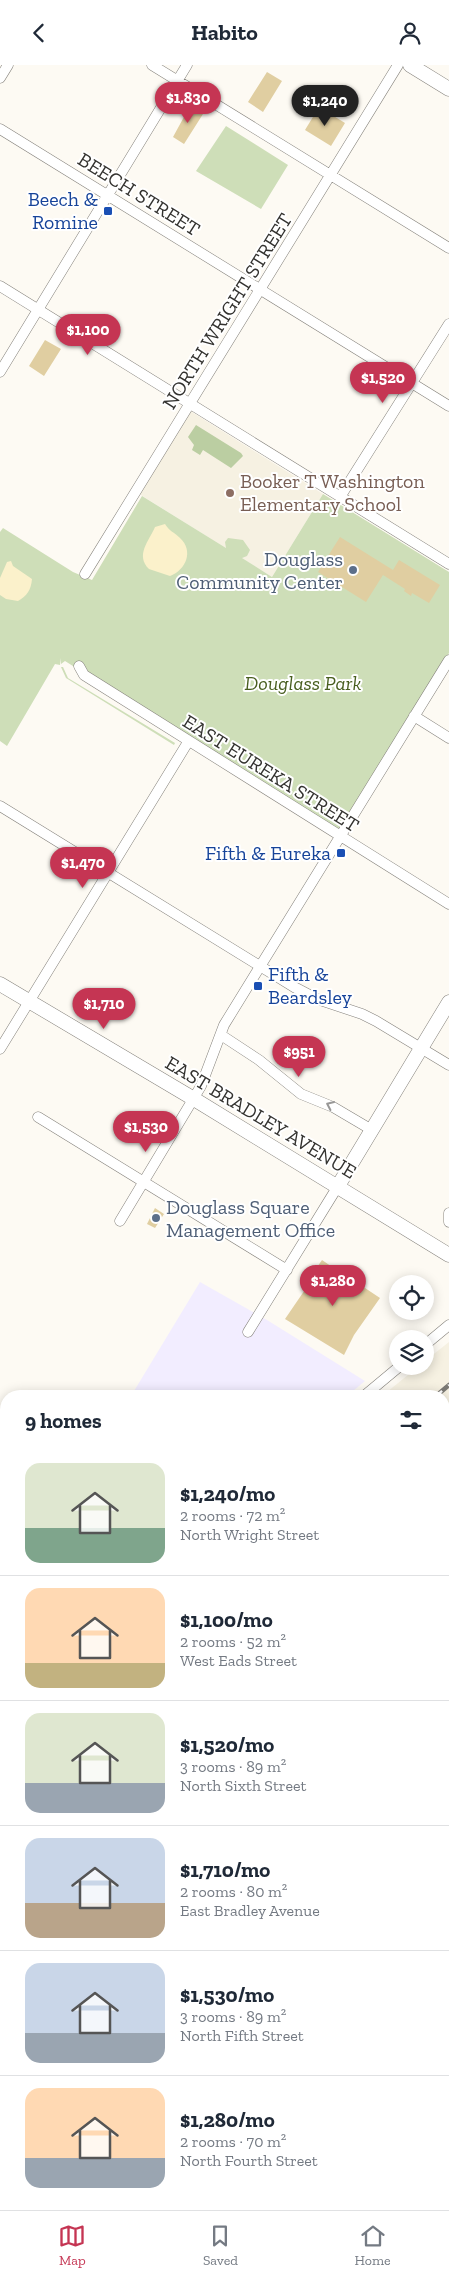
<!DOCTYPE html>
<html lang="en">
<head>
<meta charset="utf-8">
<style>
	:root { --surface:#fff; --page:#f2f2f3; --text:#1f2937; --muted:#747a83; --line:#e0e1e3; --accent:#c53553 }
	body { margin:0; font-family:"Zilla Slab",serif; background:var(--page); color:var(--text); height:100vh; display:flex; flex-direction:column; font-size:19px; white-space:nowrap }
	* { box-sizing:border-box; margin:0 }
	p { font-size:16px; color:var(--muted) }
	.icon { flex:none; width:28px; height:28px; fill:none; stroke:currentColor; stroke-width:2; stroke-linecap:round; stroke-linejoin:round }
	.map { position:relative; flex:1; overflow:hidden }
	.details { position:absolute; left:0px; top:1325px; width:450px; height:820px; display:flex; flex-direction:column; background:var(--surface); border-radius:20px 20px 0 0; box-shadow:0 2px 12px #0003 }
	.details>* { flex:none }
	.controls { position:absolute; left:389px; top:1210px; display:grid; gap:10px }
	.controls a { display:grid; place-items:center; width:45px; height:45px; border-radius:50%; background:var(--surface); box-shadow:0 2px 12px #0003; font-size:25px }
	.price { position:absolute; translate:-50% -42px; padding:0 11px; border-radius:18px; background:var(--accent); color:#fff; font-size:16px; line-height:32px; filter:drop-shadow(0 1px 2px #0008) }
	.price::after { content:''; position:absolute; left:50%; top:30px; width:15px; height:11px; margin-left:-8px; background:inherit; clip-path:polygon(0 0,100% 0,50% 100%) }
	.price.selected { background:#222; color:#fff }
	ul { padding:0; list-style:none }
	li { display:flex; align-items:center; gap:15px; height:125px; padding:0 25px }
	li+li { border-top:1px solid var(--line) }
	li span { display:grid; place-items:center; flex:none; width:140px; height:100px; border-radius:15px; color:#555 }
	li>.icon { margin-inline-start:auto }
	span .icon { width:60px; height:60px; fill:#fffc; stroke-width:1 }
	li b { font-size:21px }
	h2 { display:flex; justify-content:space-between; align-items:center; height:60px; padding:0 25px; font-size:21px }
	header { display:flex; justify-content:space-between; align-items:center; height:65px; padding:0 25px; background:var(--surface); font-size:22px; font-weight:800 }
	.tab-bar { display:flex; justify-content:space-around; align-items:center; height:70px; border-top:1px solid var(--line); background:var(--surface); font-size:14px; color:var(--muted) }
	.tab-bar a { display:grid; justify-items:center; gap:2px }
	.tab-bar .selected { color:var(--accent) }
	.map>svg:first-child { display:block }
	.built { fill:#f6f1e2 }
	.industrial { fill:#f2edff }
	.green { fill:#cedeb8 }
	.forest { fill:#bbcea2 }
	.sand { fill:#fbf1cb }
	.building { fill:#e0cea1 }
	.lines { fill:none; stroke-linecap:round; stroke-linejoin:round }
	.street-casing { stroke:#85827c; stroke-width:11 }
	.secondary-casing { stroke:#85827c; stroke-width:15 }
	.street { stroke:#fff; stroke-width:10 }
	.secondary { stroke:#fff; stroke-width:14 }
	.rail-casing { stroke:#7b7974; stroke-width:4.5 }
	.rail { stroke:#fff; stroke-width:2.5; stroke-dasharray:8; stroke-linecap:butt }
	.oneway { stroke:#999897 }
	.transit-dot { fill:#1a4fb4; stroke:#fff; stroke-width:2 }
	.education-dot { fill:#8d6e63; stroke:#fff; stroke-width:2 }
	.service-dot { fill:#5c6f8a; stroke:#fff; stroke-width:2 }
	.labels { text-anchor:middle; stroke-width:4; stroke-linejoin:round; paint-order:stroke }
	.street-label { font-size:20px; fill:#33322f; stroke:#fff }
	.transit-label { font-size:20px; fill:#164399; stroke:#fff; text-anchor:end }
	.education-label { font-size:20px; fill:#785e54; stroke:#fff; text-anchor:start }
	.service-label { font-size:20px; fill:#4e5e75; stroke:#fff; text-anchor:end }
	.park-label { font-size:20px; font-style:italic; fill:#485e1f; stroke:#fff }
</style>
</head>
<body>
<header><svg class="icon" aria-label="back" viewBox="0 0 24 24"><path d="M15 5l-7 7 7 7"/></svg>Habito<svg class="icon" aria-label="person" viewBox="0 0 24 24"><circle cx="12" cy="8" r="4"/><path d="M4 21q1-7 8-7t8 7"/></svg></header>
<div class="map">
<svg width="449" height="2145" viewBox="0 0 449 2145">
	<rect width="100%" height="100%" fill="#fdfaf3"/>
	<path class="built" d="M187,344L323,429L272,512L136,427Z
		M449,1277V1343L444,1347V1331H382L419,1301H425V1296Z
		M6,1629V1711L0,1716V1633Z"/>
	<path class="industrial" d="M200,1217L267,1255L365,1316L347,1331H131Z"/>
	<path class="green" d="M226,61L288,100L261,144L196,106Z
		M323,429L449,507V588L339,769L65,596L61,599V593L60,600L55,599L7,681L0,676V467L3,463L73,507L92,515L142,431L226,483L225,477L228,473L243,475L250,485L247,491L242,493L272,512Z
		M61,602H63L68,613L175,678L174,680L66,613Z
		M449,1990V2145H353L357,2139H444V1998Z"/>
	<path class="forest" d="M196,360L241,388L243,391L231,403L203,385L200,390L192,385L194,380L188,372Z"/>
	<path class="sand" d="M165,459C169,466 174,467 180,473C194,486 186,505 170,511L149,504C135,490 149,476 155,462Z
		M11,496L13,501L32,514C31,525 27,531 18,536L6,534L0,530V513L7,497Z"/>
	<path class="building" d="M267,7L282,16L263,47L248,37Z
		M191,39L203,49L184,79L173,72Z
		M319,42L345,58L331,81L305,65Z
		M45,275L61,284L44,311L29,301Z
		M340,472L393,505L399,495L440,520L429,538L412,528L411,531L404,526L405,524L383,510L366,537L318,507Z
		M155,1143L164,1149L155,1163L147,1159Z
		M322,1195L341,1208L344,1203L365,1217L362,1221L380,1233L354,1270L344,1290L285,1254L313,1213L311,1211Z"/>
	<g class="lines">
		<defs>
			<path id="street" d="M152,0L449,183
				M0,13L8,0
				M0,64L449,341
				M0,221L449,499
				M0,307L187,0
				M340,432L449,259
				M85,509L398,0
				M79,601L84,610L449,839
				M414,651L449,673
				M0,741L294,922L317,934L362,949L376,956L449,1000
				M221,970L259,995L301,1029L333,1042L372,1065
				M0,984L188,677
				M38,1052L287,1205
				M449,1148V1157
				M120,1156L201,1021L224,960L449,595
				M248,1267L338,1121
				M425,1280L449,1260
				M364,1331L400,1301
				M444,1562L449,1552
				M0,1614L6,1610
				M444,1699L449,1702
				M0,1789L6,1787
				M444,1821L449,1827
				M0,1841L6,1836
				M444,1851L449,1850
				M0,1899L6,1903
				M444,1902L449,1894
				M0,1957L6,1961
				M0,2013L6,2015
				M0,2069L6,2073
				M112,2139L123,2145
				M239,2145L243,2139
				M297,2145L301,2139"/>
			<path id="secondary" d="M410,0L449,24
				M0,919L194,1034L449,1190
				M338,1121L449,937
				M444,1984L449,1975
				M345,2145L349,2139"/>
		</defs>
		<use href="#street" class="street-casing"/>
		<use href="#secondary" class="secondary-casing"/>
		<use href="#street" class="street"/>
		<use href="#secondary" class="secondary"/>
		<defs>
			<path id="rail" d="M436,1331L449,1320
				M0,1701L6,1696"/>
		</defs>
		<use href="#rail" class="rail-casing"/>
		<use href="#rail" class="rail"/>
	</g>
	<defs><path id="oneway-chevron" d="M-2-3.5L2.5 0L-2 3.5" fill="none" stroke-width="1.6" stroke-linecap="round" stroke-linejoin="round" transform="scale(1.25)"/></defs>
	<use class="oneway" href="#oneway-chevron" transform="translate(330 1040) rotate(-155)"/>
	<g class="transit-dot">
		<rect x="103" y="141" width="10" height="10" rx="2.5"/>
		<rect x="336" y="783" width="10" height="10" rx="2.5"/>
		<rect x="253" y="916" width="10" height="10" rx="2.5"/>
	</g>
	<circle class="education-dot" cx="230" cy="428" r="5"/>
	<g class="service-dot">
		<circle cx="353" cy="505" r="5"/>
		<circle cx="156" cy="1153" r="5"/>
	</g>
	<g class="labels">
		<g class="street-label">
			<text transform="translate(139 129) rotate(32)" y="7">BEECH STREET</text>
			<text transform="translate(227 246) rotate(-58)" y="7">NORTH WRIGHT STREET</text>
			<text transform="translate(271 708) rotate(32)" y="7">EAST EUREKA STREET</text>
			<text transform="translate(261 1052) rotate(31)" y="7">EAST BRADLEY AVENUE</text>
		</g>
		<g class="transit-label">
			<text x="98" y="141">Beech &amp;<tspan x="98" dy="23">Romine</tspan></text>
			<text x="331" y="795">Fifth &amp; Eureka</text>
			<text x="268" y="916" text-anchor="start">Fifth &amp;<tspan x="268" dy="23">Beardsley</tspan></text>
		</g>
		<g class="education-label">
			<text x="240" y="423">Booker T Washington<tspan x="240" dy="23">Elementary School</tspan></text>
		</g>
		<g class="service-label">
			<text x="343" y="501">Douglass<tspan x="343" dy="23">Community Center</tspan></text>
			<text x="166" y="1149" text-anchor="start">Douglass Square<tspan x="166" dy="23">Management Office</tspan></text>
		</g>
		<g class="park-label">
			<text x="303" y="625">Douglass Park</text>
		</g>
	</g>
</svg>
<div class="controls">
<a><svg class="icon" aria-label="locate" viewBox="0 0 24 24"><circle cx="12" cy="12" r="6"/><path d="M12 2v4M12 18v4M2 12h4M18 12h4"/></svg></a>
<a><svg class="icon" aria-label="layers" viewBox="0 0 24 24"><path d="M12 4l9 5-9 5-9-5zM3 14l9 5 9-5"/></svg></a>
</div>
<b class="price" style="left:188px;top:59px">$1,830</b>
<b class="price selected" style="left:325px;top:62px">$1,240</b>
<b class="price" style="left:88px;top:291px">$1,100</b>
<b class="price" style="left:383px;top:339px">$1,520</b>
<b class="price" style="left:83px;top:824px">$1,470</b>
<b class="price" style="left:104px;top:965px">$1,710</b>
<b class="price" style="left:299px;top:1013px">$951</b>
<b class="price" style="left:146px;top:1088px">$1,530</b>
<b class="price" style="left:333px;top:1242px">$1,280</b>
<section class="details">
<h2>9 homes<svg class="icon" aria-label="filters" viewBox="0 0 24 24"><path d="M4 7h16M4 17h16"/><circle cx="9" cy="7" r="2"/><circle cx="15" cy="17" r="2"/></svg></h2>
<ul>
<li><span style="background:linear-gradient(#dfe7d0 65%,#7fa58c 0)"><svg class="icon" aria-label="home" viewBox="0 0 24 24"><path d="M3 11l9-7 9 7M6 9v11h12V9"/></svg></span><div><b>$1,240/mo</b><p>2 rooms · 72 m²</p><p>North Wright Street</p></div></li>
<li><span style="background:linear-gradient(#ffd9b3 75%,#c2b280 0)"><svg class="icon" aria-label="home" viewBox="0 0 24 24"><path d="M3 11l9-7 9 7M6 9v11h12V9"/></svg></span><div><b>$1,100/mo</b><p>2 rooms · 52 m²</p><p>West Eads Street</p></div></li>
<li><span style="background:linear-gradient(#dfe7d0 70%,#9aa5b1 0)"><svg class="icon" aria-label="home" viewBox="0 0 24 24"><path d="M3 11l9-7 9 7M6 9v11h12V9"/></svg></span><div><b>$1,520/mo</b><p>3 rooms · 89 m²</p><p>North Sixth Street</p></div></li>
<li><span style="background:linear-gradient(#c9d6e8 65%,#b9a48a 0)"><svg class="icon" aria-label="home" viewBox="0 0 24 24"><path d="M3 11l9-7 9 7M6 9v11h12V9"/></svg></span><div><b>$1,710/mo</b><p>2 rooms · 80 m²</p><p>East Bradley Avenue</p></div></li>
<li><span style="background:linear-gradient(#c9d6e8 70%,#9aa5b1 0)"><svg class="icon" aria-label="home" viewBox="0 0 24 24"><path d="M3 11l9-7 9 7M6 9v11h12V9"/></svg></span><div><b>$1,530/mo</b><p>3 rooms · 89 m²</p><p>North Fifth Street</p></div></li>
<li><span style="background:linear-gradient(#ffd9b3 70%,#9aa5b1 0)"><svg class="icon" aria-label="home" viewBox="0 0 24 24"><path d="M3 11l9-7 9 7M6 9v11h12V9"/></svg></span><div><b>$1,280/mo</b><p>2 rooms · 70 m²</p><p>North Fourth Street</p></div></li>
</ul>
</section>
</div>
<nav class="tab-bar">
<a class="selected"><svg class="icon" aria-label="map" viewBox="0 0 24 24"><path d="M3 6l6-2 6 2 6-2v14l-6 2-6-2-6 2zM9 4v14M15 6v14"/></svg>Map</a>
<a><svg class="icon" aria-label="saved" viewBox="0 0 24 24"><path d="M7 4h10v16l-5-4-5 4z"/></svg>Saved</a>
<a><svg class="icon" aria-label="home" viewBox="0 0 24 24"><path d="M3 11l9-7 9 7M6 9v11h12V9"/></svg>Home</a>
</nav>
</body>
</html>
